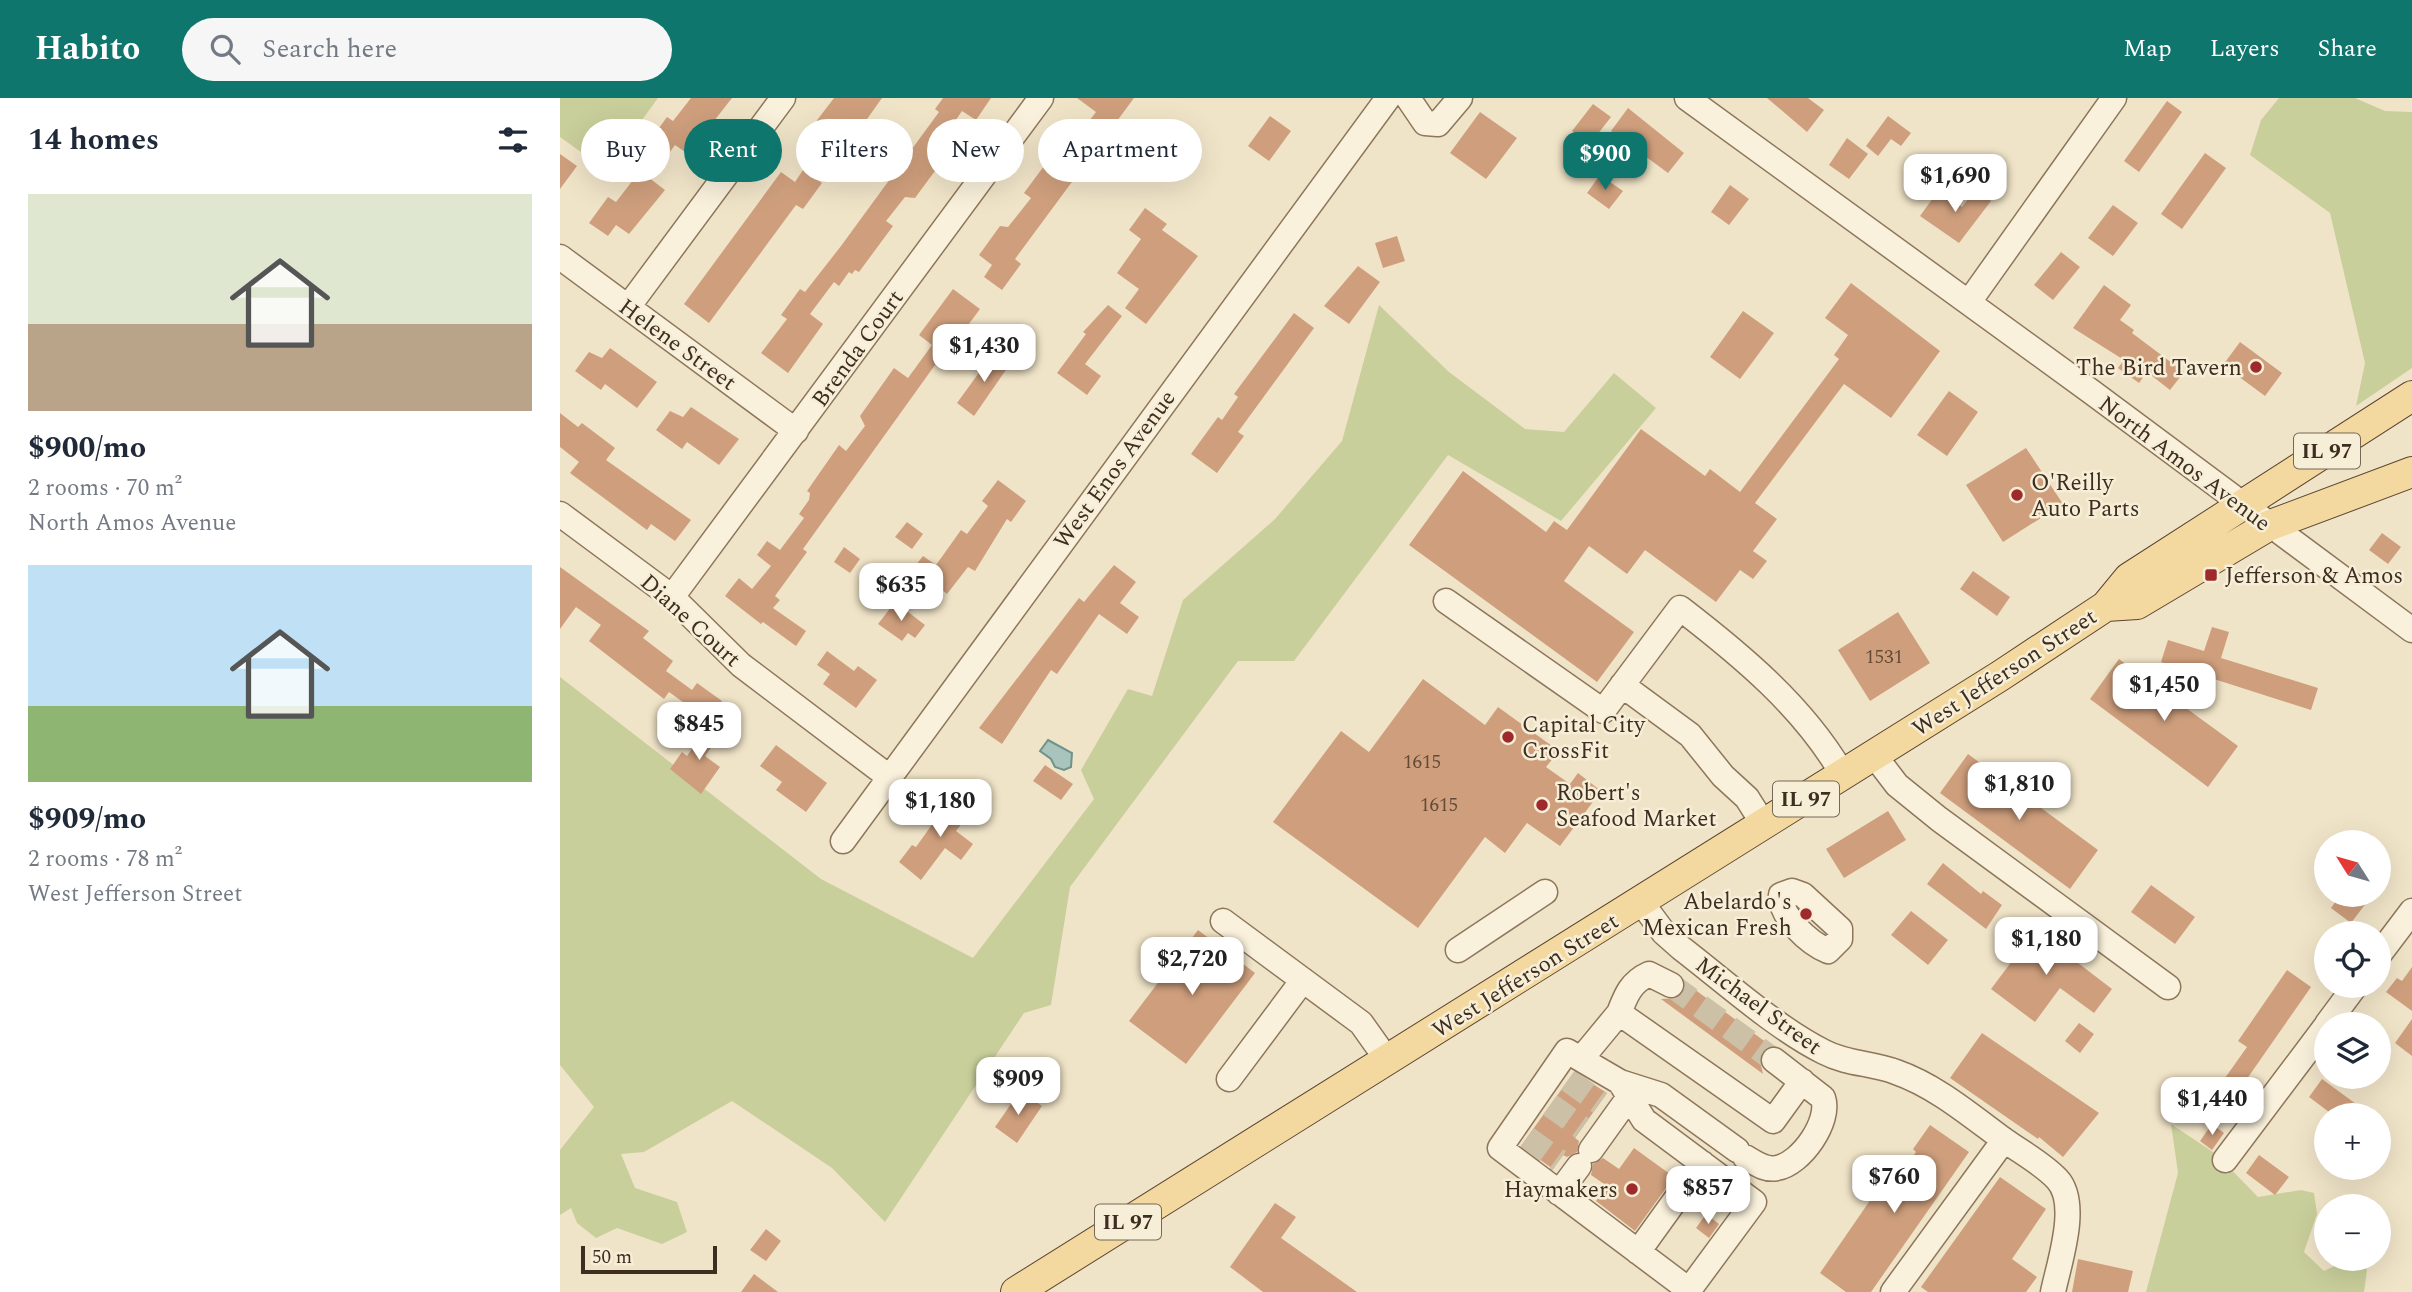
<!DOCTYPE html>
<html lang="en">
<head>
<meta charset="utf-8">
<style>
	:root { --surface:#fff; --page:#f6f6f7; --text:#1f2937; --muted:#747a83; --accent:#0f766e }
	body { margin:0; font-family:Spectral,serif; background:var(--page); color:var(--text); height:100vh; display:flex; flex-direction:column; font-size:26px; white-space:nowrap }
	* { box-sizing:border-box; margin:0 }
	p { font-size:23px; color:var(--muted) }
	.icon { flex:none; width:38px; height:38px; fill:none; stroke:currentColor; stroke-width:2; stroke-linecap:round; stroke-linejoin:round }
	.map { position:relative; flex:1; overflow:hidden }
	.details { display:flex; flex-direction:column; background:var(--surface); width:560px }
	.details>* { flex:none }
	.banner { position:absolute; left:21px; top:21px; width:665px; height:63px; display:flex; gap:14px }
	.needle { width:46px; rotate:307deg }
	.tools { position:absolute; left:1754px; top:732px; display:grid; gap:14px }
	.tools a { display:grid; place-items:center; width:77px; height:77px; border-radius:50%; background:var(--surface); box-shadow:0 7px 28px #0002; font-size:35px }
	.scale { position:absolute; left:21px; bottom:18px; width:136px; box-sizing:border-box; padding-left:7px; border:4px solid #3d2e20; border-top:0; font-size:19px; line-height:24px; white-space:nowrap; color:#3d2e20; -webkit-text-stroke:5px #f7eed8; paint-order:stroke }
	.price { position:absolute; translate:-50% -60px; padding:0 16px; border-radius:14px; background:#fff; color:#222; font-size:23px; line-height:46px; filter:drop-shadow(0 2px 4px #0008) }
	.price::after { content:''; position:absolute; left:50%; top:42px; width:21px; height:16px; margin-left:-10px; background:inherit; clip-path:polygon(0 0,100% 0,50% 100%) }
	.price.on { background:var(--accent); color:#fff }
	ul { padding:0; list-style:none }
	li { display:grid; align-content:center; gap:14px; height:371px; padding:0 28px }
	li span { display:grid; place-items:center; height:217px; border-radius:0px; color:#555 }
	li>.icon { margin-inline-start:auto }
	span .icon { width:126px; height:126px; fill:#fffc; stroke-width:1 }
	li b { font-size:30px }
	h2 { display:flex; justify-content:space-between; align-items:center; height:84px; padding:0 28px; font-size:30px }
	.pill { padding:0 24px; border-radius:32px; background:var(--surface); box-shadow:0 7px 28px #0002; font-size:24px; line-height:63px }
	.pill.on { background:var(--accent); color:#fff }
	header { display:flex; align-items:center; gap:42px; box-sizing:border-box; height:98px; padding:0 35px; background:var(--accent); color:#fff }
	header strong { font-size:33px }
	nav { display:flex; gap:38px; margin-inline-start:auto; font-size:24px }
	.search { width:490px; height:63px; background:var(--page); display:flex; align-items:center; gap:18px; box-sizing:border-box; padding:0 24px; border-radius:38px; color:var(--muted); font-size:26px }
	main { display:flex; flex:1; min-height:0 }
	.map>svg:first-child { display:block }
	.green { fill:#c9cf9b }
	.water { fill:#a9c4bc; stroke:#6f938a; stroke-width:2 }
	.building { fill:#cf9f7d }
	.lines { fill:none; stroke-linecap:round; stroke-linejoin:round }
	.minor-tunnel { stroke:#ccc0a6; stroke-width:24; stroke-dasharray:24 12; stroke-linecap:butt }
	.minor-casing { stroke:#8d765c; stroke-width:27 }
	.major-casing { stroke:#5b4430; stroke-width:32 }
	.minor { stroke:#faf1dc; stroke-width:24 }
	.major { stroke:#f3d9a0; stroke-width:30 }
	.poi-dot { fill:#9e2a2b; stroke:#f7eed8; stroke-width:2.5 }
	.labels { text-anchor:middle; stroke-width:5; stroke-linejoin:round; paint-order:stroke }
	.number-label { font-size:19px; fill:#624a37 }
	.shield { fill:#f7eed8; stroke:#756857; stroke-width:2 }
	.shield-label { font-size:21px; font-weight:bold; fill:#3d2e20 }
	.street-label { font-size:23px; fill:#3d2e20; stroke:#f7eed8 }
	.poi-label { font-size:23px; fill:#3d2e20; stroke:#f7eed8; text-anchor:start }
</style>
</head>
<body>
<header>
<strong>Habito</strong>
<div class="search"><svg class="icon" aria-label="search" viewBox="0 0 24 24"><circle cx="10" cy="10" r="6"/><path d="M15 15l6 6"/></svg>Search here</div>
<nav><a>Map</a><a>Layers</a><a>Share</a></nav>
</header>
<main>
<section class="details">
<h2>14 homes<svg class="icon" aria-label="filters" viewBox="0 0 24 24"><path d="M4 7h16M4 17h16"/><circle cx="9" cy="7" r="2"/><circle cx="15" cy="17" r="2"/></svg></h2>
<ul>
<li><span style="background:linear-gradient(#dfe7d0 60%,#b9a48a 0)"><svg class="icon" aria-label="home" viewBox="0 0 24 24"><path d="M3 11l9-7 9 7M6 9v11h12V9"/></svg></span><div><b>$900/mo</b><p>2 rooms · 70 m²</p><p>North Amos Avenue</p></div></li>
<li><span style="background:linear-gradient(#bfe0f5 65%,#8fb573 0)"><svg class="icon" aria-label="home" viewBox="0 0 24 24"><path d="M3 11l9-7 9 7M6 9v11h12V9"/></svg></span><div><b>$909/mo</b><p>2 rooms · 78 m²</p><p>West Jefferson Street</p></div></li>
</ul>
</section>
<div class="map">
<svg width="1852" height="1194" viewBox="0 0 1852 1194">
	<rect width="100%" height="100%" fill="#f0e4c8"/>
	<path class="green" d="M0,0H98L46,72L0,39Z
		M1719,0H1795L1825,13L1852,14V270L1796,308L1805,265L1770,115L1690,57L1701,22Z
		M819,207L889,274L965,331L1004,334L1054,275L1096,310L1001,423L888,357L734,563H678L510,789L491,907L464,915L325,1124L272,1070L172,1003L84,1054L61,1056L75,1090L117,1104L127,1134L102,1146L57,1130L36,1140L17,1125L11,1110L0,1117V1052L34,1009L0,967V579L261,781L413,860L534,701L521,672L568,591L592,598L623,502L715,421L782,343Z
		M1611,1026L1656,1056L1698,1099L1741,1092L1754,1095L1757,1116L1744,1154L1764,1173L1791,1160H1804L1807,1172L1804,1194H1586L1618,1075Z"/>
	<path class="water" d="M488,642L512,655L511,669L504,672L495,669L491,661L480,653Z"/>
	<path class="building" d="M131,0H172L128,56L115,47L107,58L88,45L107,19L113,23Z
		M274,0H322L300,31L295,27L273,58L245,38Z
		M383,0H431L416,22L402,13L383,41L393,49L369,81L355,100L345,99L326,123L333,128L299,174L295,172L292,176L289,174L279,188L274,184L250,216L263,226L228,275L201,255L227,221L221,217L240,191L245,194L281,148L379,14L375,11Z
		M517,0H574L455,161L461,166L442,192L424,179L432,167L419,157L440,128L448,129L471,100L464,95L487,64L504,44H513L536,14Z
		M1207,0H1248L1264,12L1247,34Z
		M1607,3L1622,14L1579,74L1564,63Z
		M1033,6L1051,19L1030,46L1012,33Z
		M1068,10L1124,55L1108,75L1051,33Z
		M920,14L957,40L926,81L890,55Z
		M710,18L731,33L709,63L688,48Z
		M1328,18L1351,35L1341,48L1331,41L1318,58L1306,48Z
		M1287,40L1308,56L1289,81L1269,67Z
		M1645,55L1666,70L1622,131L1601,116Z
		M0,56L17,68L0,91Z
		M243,72L262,85L243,111L236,107L149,225L124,206L221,74L235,84Z
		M80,73L105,92L69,136L56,127L48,138L29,125L48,99L56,104Z
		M1040,77L1063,93L1049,111L1027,95Z
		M1170,87L1189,101L1169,127L1151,114Z
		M1416,91L1431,103L1399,145L1360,118L1378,93L1402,109Z
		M1553,107L1578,125L1553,158L1528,140Z
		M585,110L607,126L602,132L638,158L586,226L565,210L579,191L557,175L581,141L569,132Z
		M837,138L845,163L823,170L815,145Z
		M1501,154L1520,169L1493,202L1474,187Z
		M798,168L820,184L789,226L764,208Z
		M1291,185L1380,253L1331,320L1284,286L1195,405L1217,421L1193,453L1207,463L1193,481L1180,472L1156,504L1085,452L1067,476L1029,448L1004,483L1074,534L1037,584L849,447L903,373L986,434L994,423L1007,432L1081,331L1145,378L1150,371L1180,394L1279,261L1274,257L1288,237L1265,220Z
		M1544,187L1571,207L1560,222L1574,232L1572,235L1624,274L1610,292L1587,274L1579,285L1558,270L1564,262L1513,230Z
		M393,191L420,211L397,242L401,246L382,272L375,267L243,451L247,454L215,498L220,502L213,510L246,533L236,548L203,524L201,526L165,498L179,480L192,491L211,468L197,457L207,443L220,452L244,420L239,416L249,402L250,395L247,393L279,347L286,353L305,328L300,318L334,270L348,280L372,247L359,237Z
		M548,207L562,218L525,266L541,278L527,297L497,275L526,236L523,234Z
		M1183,213L1214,235L1180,281L1150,259Z
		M734,215L754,230L678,334L684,338L657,375L631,356L658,319L662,322L678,299L674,296Z
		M1680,244L1722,275L1705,298L1663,267Z
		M50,250L97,284L77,310L45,286L41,292L15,273L29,254L42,260Z
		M434,254L450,266L414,318L397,305Z
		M1389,293L1418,314L1387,358L1357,337Z
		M131,309L179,341L159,367L127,344L122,351L96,332L110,313L123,319Z
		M0,315L18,329L22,325L55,350L46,362L131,422L115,443L91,426L87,432L10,375L19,364L0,349Z
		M1466,350L1503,406L1443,444L1406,387Z
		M438,382L466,403L451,424L447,421L415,473L408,469L387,496L381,491L375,498L348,477L363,458L376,467L401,432L407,436L428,408L422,403Z
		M347,424L363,436L352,451L335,439Z
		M1822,435L1841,449L1828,466L1809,452Z
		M284,449L300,461L290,475L274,464Z
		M554,467L576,484L560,505L579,519L567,536L539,516L497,576L491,572L442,646L419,630L519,500L524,504Z
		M0,469L89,533L83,540L113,563L106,573L132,592L137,585L162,603L148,622L109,594L104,601L29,543L41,527L16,509L0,531Z
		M1413,473L1450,499L1437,518L1400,491Z
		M335,504L365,527L355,540L348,535L342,543L318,526Z
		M1338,514L1370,565L1310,603L1278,552Z
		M1652,529L1669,534L1661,560L1758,590L1751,612L1654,581L1653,586L1636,581L1638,576L1601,564L1608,542L1644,553Z
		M267,553L294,573L298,568L317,582L296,610L263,586L270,576L257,567Z
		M1559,561L1678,648L1648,689L1530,601Z
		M863,581L925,627L938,609L999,653L986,669L1010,686L1018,675L1041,693L1000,748L967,725L945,755L925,739L858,830L713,724L781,633L809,654Z
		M150,625L162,634L145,658L160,669L141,696L110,671L122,654L127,658Z
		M216,647L267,685L246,714L216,692L222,684L200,668Z
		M1408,656L1538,752L1510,791L1380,695Z
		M485,667L513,686L501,702L473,683Z
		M394,696L413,711L396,733L413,746L401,762L385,750L361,782L339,764L352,747L356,749Z
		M1328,713L1346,742L1284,780L1266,751Z
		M1383,765L1421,796L1423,793L1442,807L1426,831L1367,786Z
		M1591,787L1635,819L1615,846L1571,814Z
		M1781,796H1813L1791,825L1771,810Z
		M1351,813L1388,842L1368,867L1331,837Z
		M1467,826L1552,891L1534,915L1500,890L1475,924L1431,891L1461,851L1453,845Z
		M638,832L695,875L626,966L569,923Z
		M1852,869V913L1826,894L1837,880L1842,883Z
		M1727,872L1751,889L1675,998L1660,987L1687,949L1678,943Z
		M1126,885L1211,948L1203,952L1199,959L1203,976L1101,901L1119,900L1125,893Z
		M1852,921V958L1835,945Z
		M1519,925L1534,936L1520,955L1505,943Z
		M1422,935L1539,1015L1503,1059L1479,1039L1478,1041L1390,980Z
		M1014,974L1047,995L1015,1040L1019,1043L1017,1054L1007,1059L1003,1057L993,1071L961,1048Z
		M1762,981L1811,1017H1773L1749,999Z
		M460,993L482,1008L457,1045L435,1029Z
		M1652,1026L1664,1035L1652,1052L1640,1043Z
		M1370,1027L1409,1054L1311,1194H1286L1260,1175L1320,1088L1328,1094L1356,1054L1353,1051Z
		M1074,1050L1114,1079L1075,1133L1036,1103L1047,1088L1031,1077L1033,1066L1043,1060L1059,1071Z
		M1699,1057L1729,1079L1715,1097L1686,1075Z
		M1440,1079L1486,1111L1452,1161L1477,1179L1466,1194H1368L1361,1189Z
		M715,1105L736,1119L721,1140L797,1194H703L670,1169Z
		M1146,1116L1159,1126L1149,1140L1136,1130Z
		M206,1131L221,1143L206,1163L190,1152Z
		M1518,1161L1573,1173L1568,1194H1512Z
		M194,1176L218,1194H181Z"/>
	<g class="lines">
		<path class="minor-tunnel" d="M1111,887L1214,962
			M1008,982L1040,1005
			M990,1007L1022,1030
			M967,1040L999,1063"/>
		<defs>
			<path id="minor" d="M848,0L865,25L878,26L900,0
				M1127,0L1533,295L1852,532
				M0,159L236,333
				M1409,204L1554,0
				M68,209L223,0
				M0,416L112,499L181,567L329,679
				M112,499L481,0
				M886,503L1043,613L1120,510C1181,557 1244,609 1283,677
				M1062,587L1130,637L1163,678L1187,700L1204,727
				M1314,657L1337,687L1379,721L1608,889
				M283,743L828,0
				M1232,793L1243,797L1280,831V841L1268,853C1249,845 1220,819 1221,797Z
				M1081,804L1104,835L1121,850C1164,883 1216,930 1264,954C1287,966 1312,965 1336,974C1376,988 1410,1017 1444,1042
				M663,823L801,925L828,963
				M898,852L985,794
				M1818,858L1852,813
				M1059,915C1066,897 1071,884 1089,876L1111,887
				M1767,926L1796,887
				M1021,961L1059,915L1213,1023L1242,983
				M669,981L743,882
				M1060,984L1084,1022L1194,1104L1129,1192L940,1050L1007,953L1060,984L1101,997L1177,1052
				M1031,1052L1069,999
				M1185,1059C1194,1064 1205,1073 1217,1070C1241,1066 1271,1023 1263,1000L1214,962
				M1665,1062L1766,928
				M999,1095L1019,1068
				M1078,1154L1142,1065
				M1333,1194L1444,1042C1461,1054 1483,1066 1497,1081C1520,1105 1499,1165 1493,1194"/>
			<path id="major" d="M1546,508L1577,506L1708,428L1852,374
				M456,1194L1440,578L1546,508L1569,480L1852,298"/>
		</defs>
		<use href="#minor" class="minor-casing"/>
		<use href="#major" class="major-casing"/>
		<use href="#minor" class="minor"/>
		<use href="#major" class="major"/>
	</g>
	<g class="poi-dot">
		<circle cx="1696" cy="269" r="7"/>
		<circle cx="1457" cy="397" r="7"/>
		<rect x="1644" y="470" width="14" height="14" rx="3.5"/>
		<circle cx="948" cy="639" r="7"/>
		<circle cx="982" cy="707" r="7"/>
		<circle cx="1246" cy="816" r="7"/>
		<circle cx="1072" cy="1091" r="7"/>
	</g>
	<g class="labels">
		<g class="number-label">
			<text x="1324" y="565">1531</text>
			<text x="862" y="670">1615</text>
			<text x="879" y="713">1615</text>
		</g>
		<g class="shield">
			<rect x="1734" y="335.5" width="66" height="35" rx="5"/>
			<rect x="1213" y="683.5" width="66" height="35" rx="5"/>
			<rect x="535" y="1106.5" width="66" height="35" rx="5"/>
		</g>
		<g class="shield-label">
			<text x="1767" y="360">IL 97</text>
			<text x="1246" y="708">IL 97</text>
			<text x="568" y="1131">IL 97</text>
		</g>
		<g class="street-label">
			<text transform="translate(118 246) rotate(36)" y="8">Helene Street</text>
			<text transform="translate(297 250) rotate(-54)" y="8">Brenda Court</text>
			<text transform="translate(1625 365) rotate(37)" y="8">North Amos Avenue</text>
			<text transform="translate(554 371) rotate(-54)" y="8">West Enos Avenue</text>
			<text transform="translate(131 522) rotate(42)" y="8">Diane Court</text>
			<text transform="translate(1444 574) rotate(-33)" y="8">West Jefferson Street</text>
			<text transform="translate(965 877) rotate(-32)" y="8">West Jefferson Street</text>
			<text transform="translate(1199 907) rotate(36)" y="8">Michael Street</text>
		</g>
		<g class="poi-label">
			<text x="1682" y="277" text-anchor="end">The Bird Tavern</text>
			<text x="1471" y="392">O'Reilly<tspan x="1471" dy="26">Auto Parts</tspan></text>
			<text x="1665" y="485">Jefferson &amp; Amos</text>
			<text x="962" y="634">Capital City<tspan x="962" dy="26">CrossFit</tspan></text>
			<text x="996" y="702">Robert's<tspan x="996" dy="26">Seafood Market</tspan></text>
			<text x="1232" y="811" text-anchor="end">Abelardo's<tspan x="1232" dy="26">Mexican Fresh</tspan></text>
			<text x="1058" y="1099" text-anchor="end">Haymakers</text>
		</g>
	</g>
</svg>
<div class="tools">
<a><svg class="needle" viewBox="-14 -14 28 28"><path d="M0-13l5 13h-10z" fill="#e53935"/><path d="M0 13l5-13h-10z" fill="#747a83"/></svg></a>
<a><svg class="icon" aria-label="locate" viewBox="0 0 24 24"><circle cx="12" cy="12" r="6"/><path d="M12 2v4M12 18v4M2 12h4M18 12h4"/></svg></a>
<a><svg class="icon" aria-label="layers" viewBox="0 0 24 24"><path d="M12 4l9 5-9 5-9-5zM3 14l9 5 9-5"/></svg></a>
<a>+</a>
<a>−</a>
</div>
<div class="scale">50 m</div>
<b class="price on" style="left:1045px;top:94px">$900</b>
<b class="price" style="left:1395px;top:116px">$1,690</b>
<b class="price" style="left:424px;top:286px">$1,430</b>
<b class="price" style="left:341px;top:525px">$635</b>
<b class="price" style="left:1604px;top:625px">$1,450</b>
<b class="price" style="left:139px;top:664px">$845</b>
<b class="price" style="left:1459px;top:724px">$1,810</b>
<b class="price" style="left:380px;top:741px">$1,180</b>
<b class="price" style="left:1486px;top:879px">$1,180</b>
<b class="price" style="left:632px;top:899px">$2,720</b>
<b class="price" style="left:458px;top:1019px">$909</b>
<b class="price" style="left:1652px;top:1039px">$1,440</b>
<b class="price" style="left:1334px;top:1117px">$760</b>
<b class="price" style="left:1148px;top:1128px">$857</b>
<div class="banner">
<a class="pill">Buy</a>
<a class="pill on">Rent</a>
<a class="pill">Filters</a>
<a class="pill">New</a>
<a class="pill">Apartment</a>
</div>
</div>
</main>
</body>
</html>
